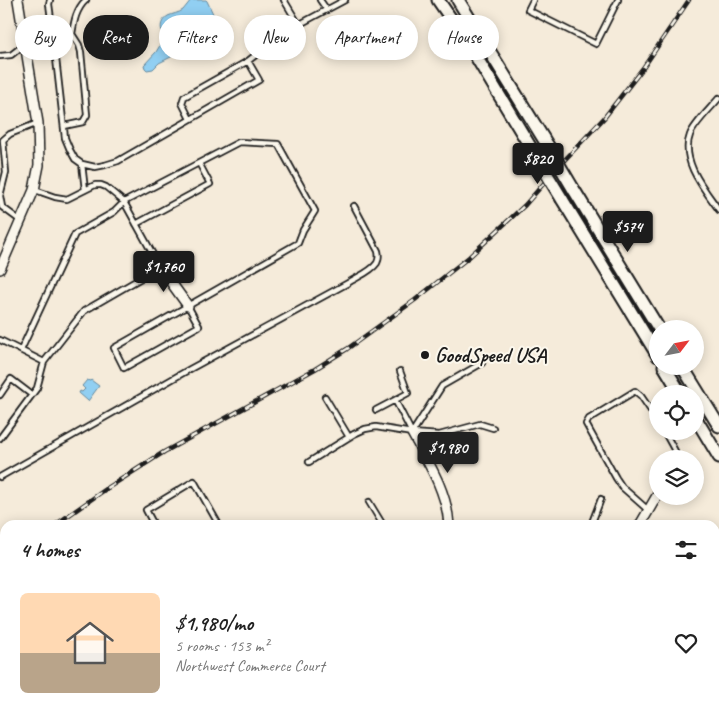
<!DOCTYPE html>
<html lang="en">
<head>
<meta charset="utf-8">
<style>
	:root { --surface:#fff; --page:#f2f2f2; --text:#222; --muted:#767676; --line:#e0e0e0; --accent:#1c1c1c }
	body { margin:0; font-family:Caveat,sans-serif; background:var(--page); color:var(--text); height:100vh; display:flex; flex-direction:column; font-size:19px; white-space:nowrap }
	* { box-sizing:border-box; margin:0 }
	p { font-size:16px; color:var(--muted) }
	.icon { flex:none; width:28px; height:28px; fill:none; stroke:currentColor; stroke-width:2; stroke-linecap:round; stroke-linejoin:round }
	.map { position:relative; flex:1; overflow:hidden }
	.sheet { position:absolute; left:0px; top:520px; width:720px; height:196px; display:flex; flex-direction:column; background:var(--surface); border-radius:15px 15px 0 0; box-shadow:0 2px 12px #0003 }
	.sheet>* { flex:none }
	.hud { position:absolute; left:15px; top:15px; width:690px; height:45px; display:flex; gap:10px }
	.needle { width:32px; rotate:58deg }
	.fabs { position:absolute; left:649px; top:320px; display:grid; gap:10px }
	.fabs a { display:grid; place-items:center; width:55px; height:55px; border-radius:50%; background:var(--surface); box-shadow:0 2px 12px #0003; font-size:25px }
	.price { position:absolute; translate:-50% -42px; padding:0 11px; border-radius:5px; background:var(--accent); color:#fff; font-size:16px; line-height:32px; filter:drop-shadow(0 1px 2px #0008) }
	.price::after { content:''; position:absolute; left:50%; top:30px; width:15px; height:11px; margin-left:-8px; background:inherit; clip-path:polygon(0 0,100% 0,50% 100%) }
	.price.on { background:#222; color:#fff }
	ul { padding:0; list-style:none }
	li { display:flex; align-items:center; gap:15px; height:125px; padding:0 20px }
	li+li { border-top:1px solid var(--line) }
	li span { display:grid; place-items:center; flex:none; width:140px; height:100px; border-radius:8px; color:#555 }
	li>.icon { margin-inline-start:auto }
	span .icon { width:60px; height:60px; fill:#fffc; stroke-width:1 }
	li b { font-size:21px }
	h2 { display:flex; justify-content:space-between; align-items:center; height:60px; padding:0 20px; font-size:21px }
	.chip { padding:0 18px; border-radius:22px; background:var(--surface); box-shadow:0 2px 12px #0003; font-size:18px; line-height:45px }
	.chip.on { background:var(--accent); color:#fff }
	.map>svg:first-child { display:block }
	.green { fill:#cbdd91; stroke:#747c56 }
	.water { fill:#91cff2; stroke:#62879c }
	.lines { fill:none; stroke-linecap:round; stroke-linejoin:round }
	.service-casing { stroke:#1c1c1c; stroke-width:8 }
	.minor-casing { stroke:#1c1c1c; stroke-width:12 }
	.tertiary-casing { stroke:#1c1c1c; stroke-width:15 }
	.secondary-casing { stroke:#1c1c1c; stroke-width:16 }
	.service { stroke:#fbf7ec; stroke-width:4.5 }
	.minor { stroke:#fbf7ec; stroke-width:9 }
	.tertiary { stroke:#fbf7ec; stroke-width:11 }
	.secondary { stroke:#fbf7ec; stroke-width:12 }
	.rail-casing { stroke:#1c1c1c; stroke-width:4.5 }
	.rail { stroke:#fbf7ec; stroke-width:2.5; stroke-dasharray:8; stroke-linecap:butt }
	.tertiary-bridge-casing { stroke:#1c1c1c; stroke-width:15; stroke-linecap:butt }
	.tertiary-bridge { stroke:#fbf7ec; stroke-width:11 }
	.poi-dot { fill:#1c1c1c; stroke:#fbf7ec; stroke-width:2 }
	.labels { text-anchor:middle; stroke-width:4; stroke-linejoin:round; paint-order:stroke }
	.poi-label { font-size:21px; font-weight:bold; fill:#1c1c1c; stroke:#fbf7ec; text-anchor:start }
</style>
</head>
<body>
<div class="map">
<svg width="719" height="716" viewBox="0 0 719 716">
	<rect width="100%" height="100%" fill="#f5ebda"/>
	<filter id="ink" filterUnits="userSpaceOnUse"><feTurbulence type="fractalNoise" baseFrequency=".02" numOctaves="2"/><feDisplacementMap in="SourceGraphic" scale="10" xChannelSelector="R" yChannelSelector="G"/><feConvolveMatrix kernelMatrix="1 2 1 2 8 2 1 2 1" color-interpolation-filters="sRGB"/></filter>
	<g filter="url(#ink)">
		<path class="green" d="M719,680V716H628L636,711H715V682Z"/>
		<path class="water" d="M191,0H206L207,1L215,18L213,25C205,33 197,28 189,33C182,36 180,43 171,41V43L177,49L176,52L171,57L159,63L153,69L147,70L145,68L144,65L156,52L162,42H167L168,40C161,34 157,23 168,16C172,14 179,13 183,10C186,7 188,3 191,0Z
			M87,380L90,381L91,380L99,386L88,401L79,393L80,391L82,392L85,389L82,386Z"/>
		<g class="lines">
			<defs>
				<path id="service" d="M50,0L49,4L54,41L72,34C74,22 76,9 86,0
					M284,0L299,25
					M320,0L327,10
					M533,0L528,10L596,44L618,0
					M0,56L11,55L25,44L54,41L65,138L70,150L75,159L82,164L95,167L105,165L118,161L259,80L248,61L285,32L345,0
					M719,98C711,108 694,124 690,135C680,161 705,190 719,210
					M190,119L182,103L184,97L248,61
					M64,126L83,122L87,115L81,52L79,45L72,34
					M82,164L85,190
					M21,221L2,207L0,196L6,172L3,140L10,134L38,123
					M136,224L210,184L199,163
					M0,340L44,362L84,311L160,267L124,202L106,187L101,185H95L67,199L55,197L35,190
					M21,350L75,234L114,212L124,202L239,142L278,144L315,211L303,230L298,243L114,348L124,368L199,326L188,306
					M0,395L11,379L32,395
					M325,397L349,437
					M395,400L408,393L400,371
					M376,410L395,400L412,433
					M664,431L675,451V459
					M412,433L442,386L482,363
					M0,438L37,388L44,362
					M309,462L354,434L365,429L376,427L412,433L439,435L480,424L493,428
					M0,477L190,369L348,283C357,277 371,272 377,263C379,259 379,255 378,251L354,206
					M369,502L383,525
					M648,510L622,487L616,478L586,424L589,419L635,391L641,396L658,421
					M154,525L146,510L194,481L219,525
					M591,525L601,499
					M715,679L719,686
					M114,711L117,716
					M205,711L207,716
					M296,711L304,715L307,711
					M144,716L152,711
					M374,716L378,711"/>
				<path id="minor" d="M160,267L188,306
					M0,269L34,190L39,165L38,123L18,0
					M412,433C428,462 447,491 449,525
					M640,525L658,494
					M172,711L175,716
					M267,716L271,711"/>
				<path id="tertiary" d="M438,0L469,45L537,158
					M458,0L548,146
					M574,190L659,329
					M562,199L658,356
					M664,366L681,394
					M682,366L719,426
					M695,417L719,457
					M715,651L719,649
					M532,716L535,711"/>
				<path id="secondary" d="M0,645L5,654
					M0,685L5,694
					M15,711L18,716
					M37,711L39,716"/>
			</defs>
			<use href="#service" class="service-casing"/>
			<use href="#minor" class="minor-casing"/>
			<use href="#tertiary" class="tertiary-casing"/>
			<use href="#secondary" class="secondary-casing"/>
			<use href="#service" class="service"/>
			<use href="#minor" class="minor"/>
			<use href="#tertiary" class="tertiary"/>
			<use href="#secondary" class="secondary"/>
			<defs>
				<path id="rail" d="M55,525L106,489L164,452L315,369L347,349L415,300L469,257L525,205L558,167L604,118L643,68L689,0
					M0,570L5,566"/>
			</defs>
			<use href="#rail" class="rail-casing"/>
			<use href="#rail" class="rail"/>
			<defs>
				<path id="tertiary-bridge" d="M548,146L574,190
					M537,158L562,199"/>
			</defs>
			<use href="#tertiary-bridge" class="tertiary-bridge-casing"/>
			<use href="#tertiary-bridge" class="tertiary-bridge"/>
		</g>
	</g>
	<circle class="poi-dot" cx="425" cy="355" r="5"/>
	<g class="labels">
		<g class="poi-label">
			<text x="435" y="362">GoodSpeed USA</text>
		</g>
	</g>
</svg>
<div class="fabs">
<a><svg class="needle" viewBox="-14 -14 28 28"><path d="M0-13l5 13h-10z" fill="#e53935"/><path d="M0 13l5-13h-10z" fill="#767676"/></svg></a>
<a><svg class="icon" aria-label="locate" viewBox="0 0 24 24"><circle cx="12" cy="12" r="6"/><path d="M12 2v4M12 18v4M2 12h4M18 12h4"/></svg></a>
<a><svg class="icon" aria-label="layers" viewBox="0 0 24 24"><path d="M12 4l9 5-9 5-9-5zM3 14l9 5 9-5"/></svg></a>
</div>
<b class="price" style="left:538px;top:185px">$820</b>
<b class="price" style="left:628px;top:253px">$574</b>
<b class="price" style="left:164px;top:293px">$1,760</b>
<b class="price on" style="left:448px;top:474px">$1,980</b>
<div class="hud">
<a class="chip">Buy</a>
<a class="chip on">Rent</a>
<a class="chip">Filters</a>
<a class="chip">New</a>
<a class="chip">Apartment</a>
<a class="chip">House</a>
</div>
<section class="sheet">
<h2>4 homes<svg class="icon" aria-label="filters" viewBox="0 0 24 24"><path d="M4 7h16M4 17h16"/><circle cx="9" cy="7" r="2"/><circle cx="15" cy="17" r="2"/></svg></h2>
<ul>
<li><span style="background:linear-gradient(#ffd9b3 60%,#b9a48a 0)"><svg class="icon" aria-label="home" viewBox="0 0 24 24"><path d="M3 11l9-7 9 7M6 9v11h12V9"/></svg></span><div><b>$1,980/mo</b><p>5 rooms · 153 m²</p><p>Northwest Commerce Court</p></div><svg class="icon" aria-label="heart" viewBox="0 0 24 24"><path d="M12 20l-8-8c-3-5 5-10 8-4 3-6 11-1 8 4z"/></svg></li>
</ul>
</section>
</div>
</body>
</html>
